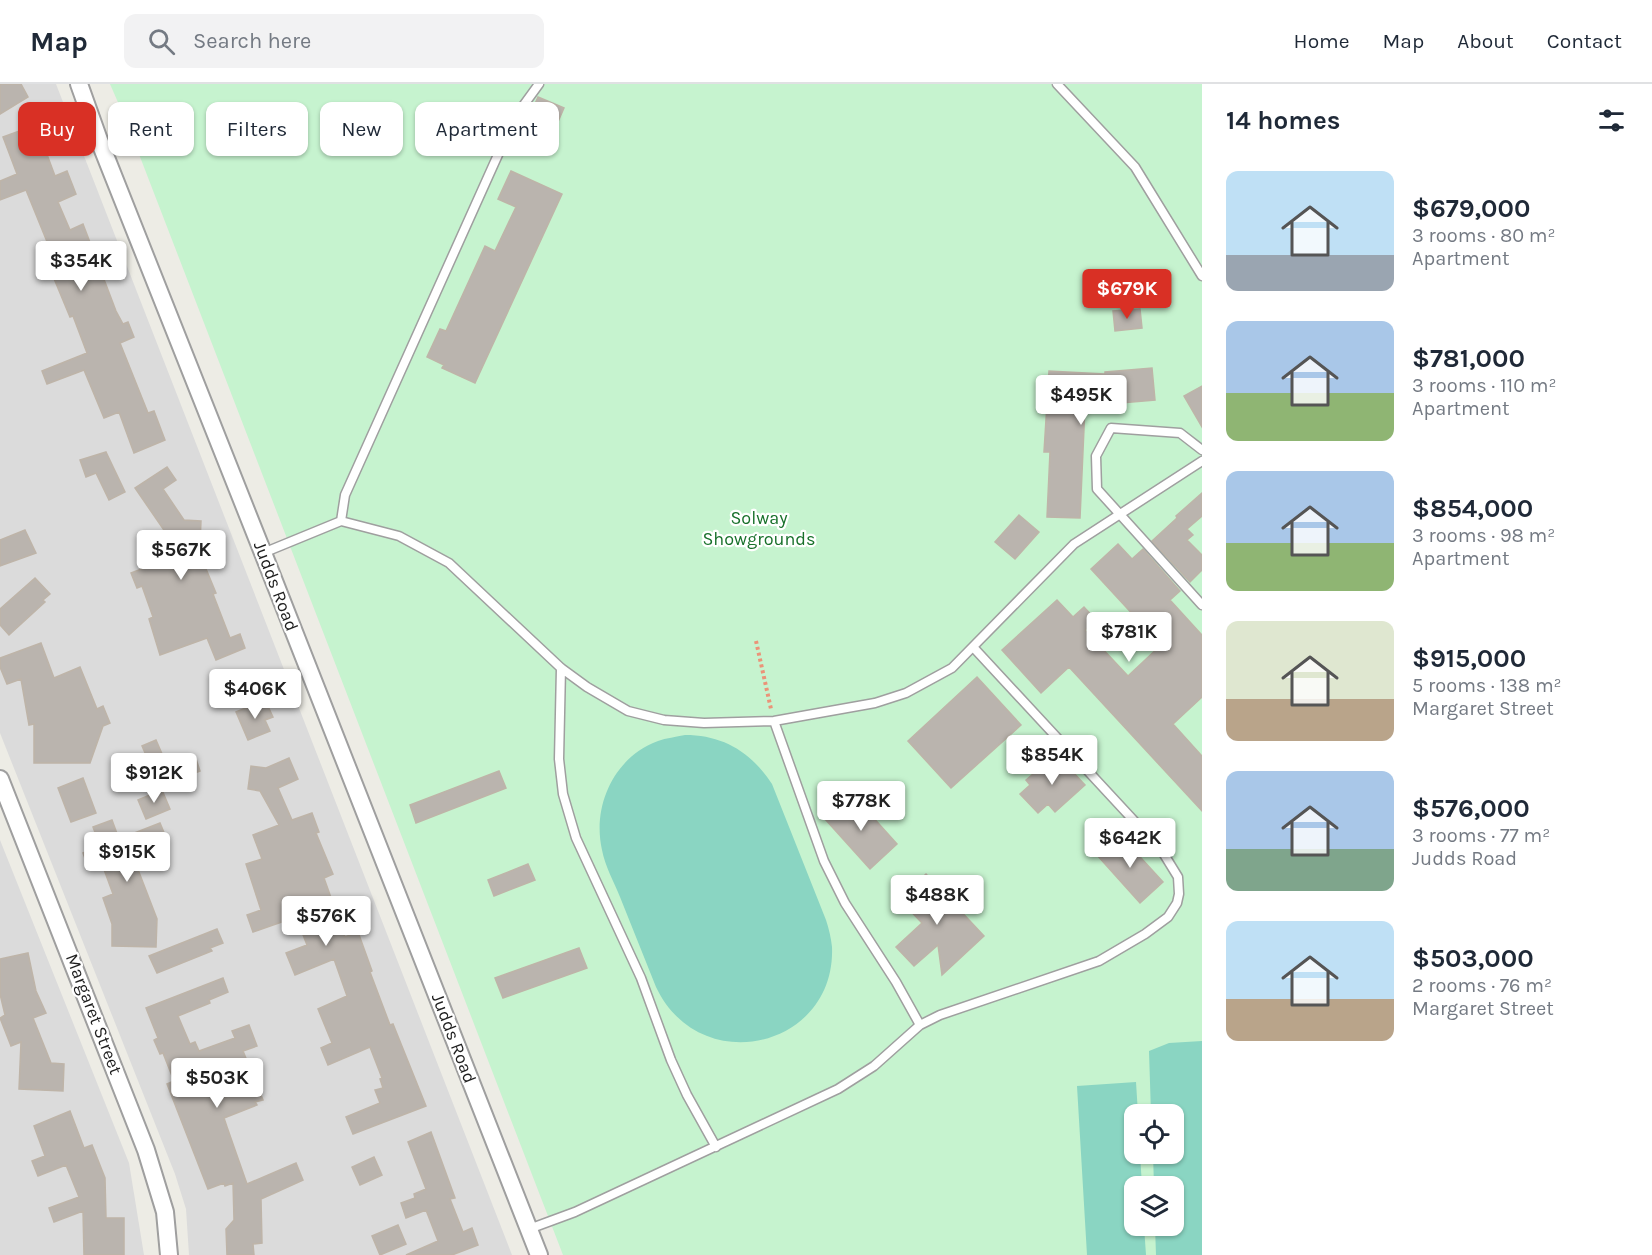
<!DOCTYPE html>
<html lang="en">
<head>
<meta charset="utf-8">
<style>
	:root { --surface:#fff; --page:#f2f2f3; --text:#1f2937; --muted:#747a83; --line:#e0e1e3; --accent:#d93025 }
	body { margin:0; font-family:Karla,sans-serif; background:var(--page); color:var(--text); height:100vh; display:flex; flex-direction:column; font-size:22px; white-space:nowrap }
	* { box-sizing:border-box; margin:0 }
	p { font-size:20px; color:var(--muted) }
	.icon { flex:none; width:33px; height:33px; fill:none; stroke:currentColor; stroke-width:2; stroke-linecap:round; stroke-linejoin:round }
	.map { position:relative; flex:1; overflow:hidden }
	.side { display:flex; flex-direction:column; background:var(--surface); width:450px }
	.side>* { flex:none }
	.top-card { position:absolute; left:18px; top:18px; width:570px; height:54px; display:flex; gap:12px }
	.fabs { position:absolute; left:1124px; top:1020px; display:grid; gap:12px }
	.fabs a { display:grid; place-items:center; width:60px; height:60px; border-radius:12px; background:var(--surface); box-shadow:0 2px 4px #0004; font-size:30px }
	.price { position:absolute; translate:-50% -51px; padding:0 14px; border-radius:6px; background:#fff; color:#222; font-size:20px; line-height:39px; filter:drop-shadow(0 2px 3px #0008) }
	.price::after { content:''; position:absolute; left:50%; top:36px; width:18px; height:14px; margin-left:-9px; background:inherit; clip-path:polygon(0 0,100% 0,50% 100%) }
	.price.on { background:var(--accent); color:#fff }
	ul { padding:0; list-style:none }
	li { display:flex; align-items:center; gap:18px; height:150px; padding:0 24px }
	li span { display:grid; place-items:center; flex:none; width:168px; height:120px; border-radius:12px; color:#555 }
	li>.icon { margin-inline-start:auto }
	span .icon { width:72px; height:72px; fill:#fffc; stroke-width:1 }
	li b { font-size:26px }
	h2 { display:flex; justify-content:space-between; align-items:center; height:72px; padding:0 24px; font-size:26px }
	.tag { padding:0 21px; border-radius:12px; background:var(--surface); box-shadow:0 2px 4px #0004; font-size:21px; line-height:54px }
	.tag.on { background:var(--accent); color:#fff }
	header { display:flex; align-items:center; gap:36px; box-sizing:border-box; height:84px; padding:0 30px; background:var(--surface); border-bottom:2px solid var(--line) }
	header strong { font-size:28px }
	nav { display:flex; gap:33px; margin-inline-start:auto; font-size:21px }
	.search { width:420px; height:54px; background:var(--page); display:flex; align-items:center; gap:15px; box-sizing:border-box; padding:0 21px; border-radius:12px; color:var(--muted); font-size:22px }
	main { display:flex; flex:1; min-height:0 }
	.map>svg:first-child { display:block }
	.residential { fill:#dbdbdb }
	.park { fill:#c6f3cf; fill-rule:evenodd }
	.pitch { fill:#8ad5c2 }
	.building { fill:#bab4ae; stroke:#beb4a8; stroke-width:1.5 }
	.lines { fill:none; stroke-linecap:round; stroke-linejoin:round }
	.lane-casing { stroke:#9f9f9f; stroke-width:11 }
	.street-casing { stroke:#9f9f9f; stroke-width:20 }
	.path { stroke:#eb9378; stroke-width:4; stroke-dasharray:3 3; stroke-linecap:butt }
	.lane { stroke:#fff; stroke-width:8 }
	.street { stroke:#fff; stroke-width:16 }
	.labels { text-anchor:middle; stroke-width:4.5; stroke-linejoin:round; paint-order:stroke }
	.park-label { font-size:18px; fill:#17702a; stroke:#fff }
	.street-label { font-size:18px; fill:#1e1e1e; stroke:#fff }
</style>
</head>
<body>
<header>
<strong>Map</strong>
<div class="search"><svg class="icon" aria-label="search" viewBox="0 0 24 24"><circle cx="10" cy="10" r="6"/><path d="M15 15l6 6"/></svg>Search here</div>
<nav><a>Home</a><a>Map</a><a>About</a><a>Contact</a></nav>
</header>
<main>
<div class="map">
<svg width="1202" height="1171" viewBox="0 0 1202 1171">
	<rect width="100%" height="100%" fill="#edece5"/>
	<path class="residential" d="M0,0H56L512,1171H189L186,1125L175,1090L0,649Z
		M0,756L129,1079L144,1171H0Z"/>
	<path class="park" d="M110,0H1202V1171H563L127,39ZM1134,1030H1173V1070H1134ZM1134,1102H1173V1142H1134Z"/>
	<path class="pitch" d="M685,651C723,651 751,668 772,700L826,836C829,845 831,854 832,863C836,964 700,996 656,903C644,873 632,843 620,813C614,798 605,782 602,766C592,722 614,673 658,657C666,654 676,653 685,651Z
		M1202,957V1171H1156L1155,1142H1173V1102H1154L1153,1070H1173V1030H1151L1149,967L1169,959Z
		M1136,998L1138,1030H1134V1070H1140L1142,1102H1134V1142H1144L1146,1171H1087L1077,1002Z"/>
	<path class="building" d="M0,0H21L28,13L0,30Z
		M538,13L564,24L553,49L527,38Z
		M36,41L55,92L67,87L76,110L58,118L70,146L83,140L116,227L123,240L128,238L134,253L120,259L148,329L154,327L165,356L134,369L119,328L104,334L84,286L47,300L42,287L87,269L73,232L70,233L45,173L52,170L26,106L0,116V97L17,90L3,53Z
		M511,87L562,110L475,299L442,284L444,281L427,273L440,245L446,247L485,162L495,167L516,123L498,115Z
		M1140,225L1142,244L1115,247L1113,227Z
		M1152,284L1155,316L1085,322L1080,434L1047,433L1050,368H1044L1049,287L1105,290V288Z
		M1202,302V343L1184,312Z
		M106,368L125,408L109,416L96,389L86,393L80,376Z
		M167,383L176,396L163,405L184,436L201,437L200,459L206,460L204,480L216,509L213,510L230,554L240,550L245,564L216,576L207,554L160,571L149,535L153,533L142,502L137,504L131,489L163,477L166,449L135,404Z
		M1202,409V432L1187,445L1193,451L1187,456L1202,471V486L1190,498L1152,457L1177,434L1176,432Z
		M1019,431L1039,448L1015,475L995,458Z
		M25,446L36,469L0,482V456Z
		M1118,460L1132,475L1143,465L1180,507L1170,516L1202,551V613L1173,640L1202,672V727L1069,583L1041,609L1002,566L1057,516L1073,533L1084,523L1096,536L1085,546L1128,592L1161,561L1091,485Z
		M35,494L50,510L43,516L45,518L9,551L0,541V525Z
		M41,559L54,594L80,583L97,625L103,622L110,639L103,642L90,679H34V640L29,641L21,595L7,600L0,583V574Z
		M977,593L1021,641L951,704L908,657Z
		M265,616L273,633L265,636L270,647L248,656L236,628Z
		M156,656L163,672L149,678L142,662Z
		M1056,670L1085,701L1055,728L1048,720L1038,729L1020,710L1030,701L1026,696Z
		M180,673L196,675L200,687L174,697L167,678Z
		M289,674L298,695L278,704L292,736L312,729L319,748L316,749L333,790L324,794L345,853L358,848L372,887L370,888L390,941L393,940L426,1022L353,1050L346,1033L380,1019L375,1006L383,1004L380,995L382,994L370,963L328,981L321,964L332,959L318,925L347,912L334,875L295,891L286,869L307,861L296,833L253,848L247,831L261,826L246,780L262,775L253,751L279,741L260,707L248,705L251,682L266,684Z
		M499,687L506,704L416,739L410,721Z
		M83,694L96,729L71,738L58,704Z
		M162,706L170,725L146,735L138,716Z
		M852,710L897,760L870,785L825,735Z
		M112,736L119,755L160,739L168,758L145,768L149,778L137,783L157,835L156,863L112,862V840L103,814L113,810L102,780L89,785L83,769L100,762L93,743Z
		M1120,751L1163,798L1140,819L1097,771Z
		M528,780L535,796L494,812L488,796Z
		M926,790L984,852L942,891L938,861L914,882L896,863L922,839L899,815Z
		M217,845L223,859L210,864L212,867L157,889L149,872Z
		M579,864L587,884L503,914L495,894Z
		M28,869L36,907L46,929L33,934L51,979L64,980L63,1007L19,1005L21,958L11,962L0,934L5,931L0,910V875Z
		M223,894L228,908L209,916L210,919L178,932L190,960L195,958L199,967L235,954L232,947L249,941L257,962L243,967L263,1016L255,1018L257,1021L224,1034L227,1043L247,1100L296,1079L303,1096L261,1115L262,1159L253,1160L254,1171H227L226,1145L234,1136L233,1099L225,1102L224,1099L208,1105L167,1000L174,997L163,969L160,970L154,956L158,954L146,924Z
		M70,1027L84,1064L92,1061L105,1094L106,1134H124V1171H84L83,1127L54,1138L49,1124L79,1113L66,1081L38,1092L32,1077L45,1072L34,1042Z
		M431,1048L455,1114L450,1115L463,1148L472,1144L478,1161L452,1171H406L438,1157L426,1126L406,1134L401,1119L415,1114L414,1110L426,1105L408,1058Z
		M374,1073L382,1091L360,1101L352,1083Z
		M398,1141L406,1160L380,1171L372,1152Z"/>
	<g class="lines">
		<defs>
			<path id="lane" d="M1057,0L1135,83L1202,192
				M1202,366L1180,349L1111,344L1096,372L1097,405L1202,521
				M341,437L345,411L515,33L539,0
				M263,469L341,437L399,452L449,479L561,584L587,603L628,627L664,636L704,639L774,637L875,619L906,609L952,584L1074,460L1202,377
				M561,584L559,675L563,710L576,754L641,894L671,976L687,1011L716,1063
				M774,637L824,777L845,819L896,898L920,941
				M529,1145L575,1128L838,1005L874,982L920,941L940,931L1099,877L1145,850L1168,833L1177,819L1179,810L1178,793L1162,767L973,563"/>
			<path id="street" d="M79,0L99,56L263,469L539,1171
				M0,695L146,1066L165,1128L169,1171"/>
		</defs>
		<use href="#lane" class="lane-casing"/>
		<use href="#street" class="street-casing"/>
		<path class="path" d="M756,557L771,625"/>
		<use href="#lane" class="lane"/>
		<use href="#street" class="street"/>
	</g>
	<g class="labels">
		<g class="park-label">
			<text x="759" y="440">Solway<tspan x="759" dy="21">Showgrounds</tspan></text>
		</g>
		<g class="street-label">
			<text transform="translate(276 502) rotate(69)" y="6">Judds Road</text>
			<text transform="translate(94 930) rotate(69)" y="6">Margaret Street</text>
			<text transform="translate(454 954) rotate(69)" y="6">Judds Road</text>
		</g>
	</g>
</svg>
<div class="fabs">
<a><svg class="icon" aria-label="locate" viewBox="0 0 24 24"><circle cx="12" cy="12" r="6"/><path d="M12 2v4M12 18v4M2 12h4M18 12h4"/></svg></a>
<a><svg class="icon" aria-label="layers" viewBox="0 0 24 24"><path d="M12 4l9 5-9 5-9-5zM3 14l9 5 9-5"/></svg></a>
</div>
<b class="price" style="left:81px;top:208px">$354K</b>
<b class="price on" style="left:1127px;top:236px">$679K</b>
<b class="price" style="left:1081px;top:342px">$495K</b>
<b class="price" style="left:181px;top:497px">$567K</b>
<b class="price" style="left:1129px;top:579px">$781K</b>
<b class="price" style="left:255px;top:636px">$406K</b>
<b class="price" style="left:1052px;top:702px">$854K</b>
<b class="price" style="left:154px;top:720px">$912K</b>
<b class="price" style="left:861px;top:748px">$778K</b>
<b class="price" style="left:1130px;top:785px">$642K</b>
<b class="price" style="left:127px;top:799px">$915K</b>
<b class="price" style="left:937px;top:842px">$488K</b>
<b class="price" style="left:326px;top:863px">$576K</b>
<b class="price" style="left:217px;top:1025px">$503K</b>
<div class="top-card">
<a class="tag on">Buy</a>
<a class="tag">Rent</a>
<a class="tag">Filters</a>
<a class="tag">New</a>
<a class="tag">Apartment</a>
</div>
</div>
<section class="side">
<h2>14 homes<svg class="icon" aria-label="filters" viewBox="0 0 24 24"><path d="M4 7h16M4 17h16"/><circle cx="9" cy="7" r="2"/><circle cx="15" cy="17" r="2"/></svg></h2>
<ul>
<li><span style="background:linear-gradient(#bfe0f5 70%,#9aa5b1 0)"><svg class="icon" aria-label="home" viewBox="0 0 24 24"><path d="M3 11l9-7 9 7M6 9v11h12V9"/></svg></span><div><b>$679,000</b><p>3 rooms · 80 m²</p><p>Apartment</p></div></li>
<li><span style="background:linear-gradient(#a9c7e8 60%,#8fb573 0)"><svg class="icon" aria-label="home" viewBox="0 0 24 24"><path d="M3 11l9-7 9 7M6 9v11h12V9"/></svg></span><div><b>$781,000</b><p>3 rooms · 110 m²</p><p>Apartment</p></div></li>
<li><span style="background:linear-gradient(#a9c7e8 60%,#8fb573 0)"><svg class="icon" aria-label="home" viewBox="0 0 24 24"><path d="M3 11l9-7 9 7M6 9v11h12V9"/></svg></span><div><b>$854,000</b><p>3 rooms · 98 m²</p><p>Apartment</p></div></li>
<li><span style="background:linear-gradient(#dfe7d0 65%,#b9a48a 0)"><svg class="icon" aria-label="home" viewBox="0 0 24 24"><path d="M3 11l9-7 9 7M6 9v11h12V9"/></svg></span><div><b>$915,000</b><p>5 rooms · 138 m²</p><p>Margaret Street</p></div></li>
<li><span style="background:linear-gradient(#a9c7e8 65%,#7fa58c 0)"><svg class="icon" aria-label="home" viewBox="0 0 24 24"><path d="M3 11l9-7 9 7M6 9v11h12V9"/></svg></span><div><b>$576,000</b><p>3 rooms · 77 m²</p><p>Judds Road</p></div></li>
<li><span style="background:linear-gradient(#bfe0f5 65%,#b9a48a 0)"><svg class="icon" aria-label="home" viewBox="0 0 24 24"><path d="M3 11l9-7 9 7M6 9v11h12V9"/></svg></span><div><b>$503,000</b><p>2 rooms · 76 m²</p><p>Margaret Street</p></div></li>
</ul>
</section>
</main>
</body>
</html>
